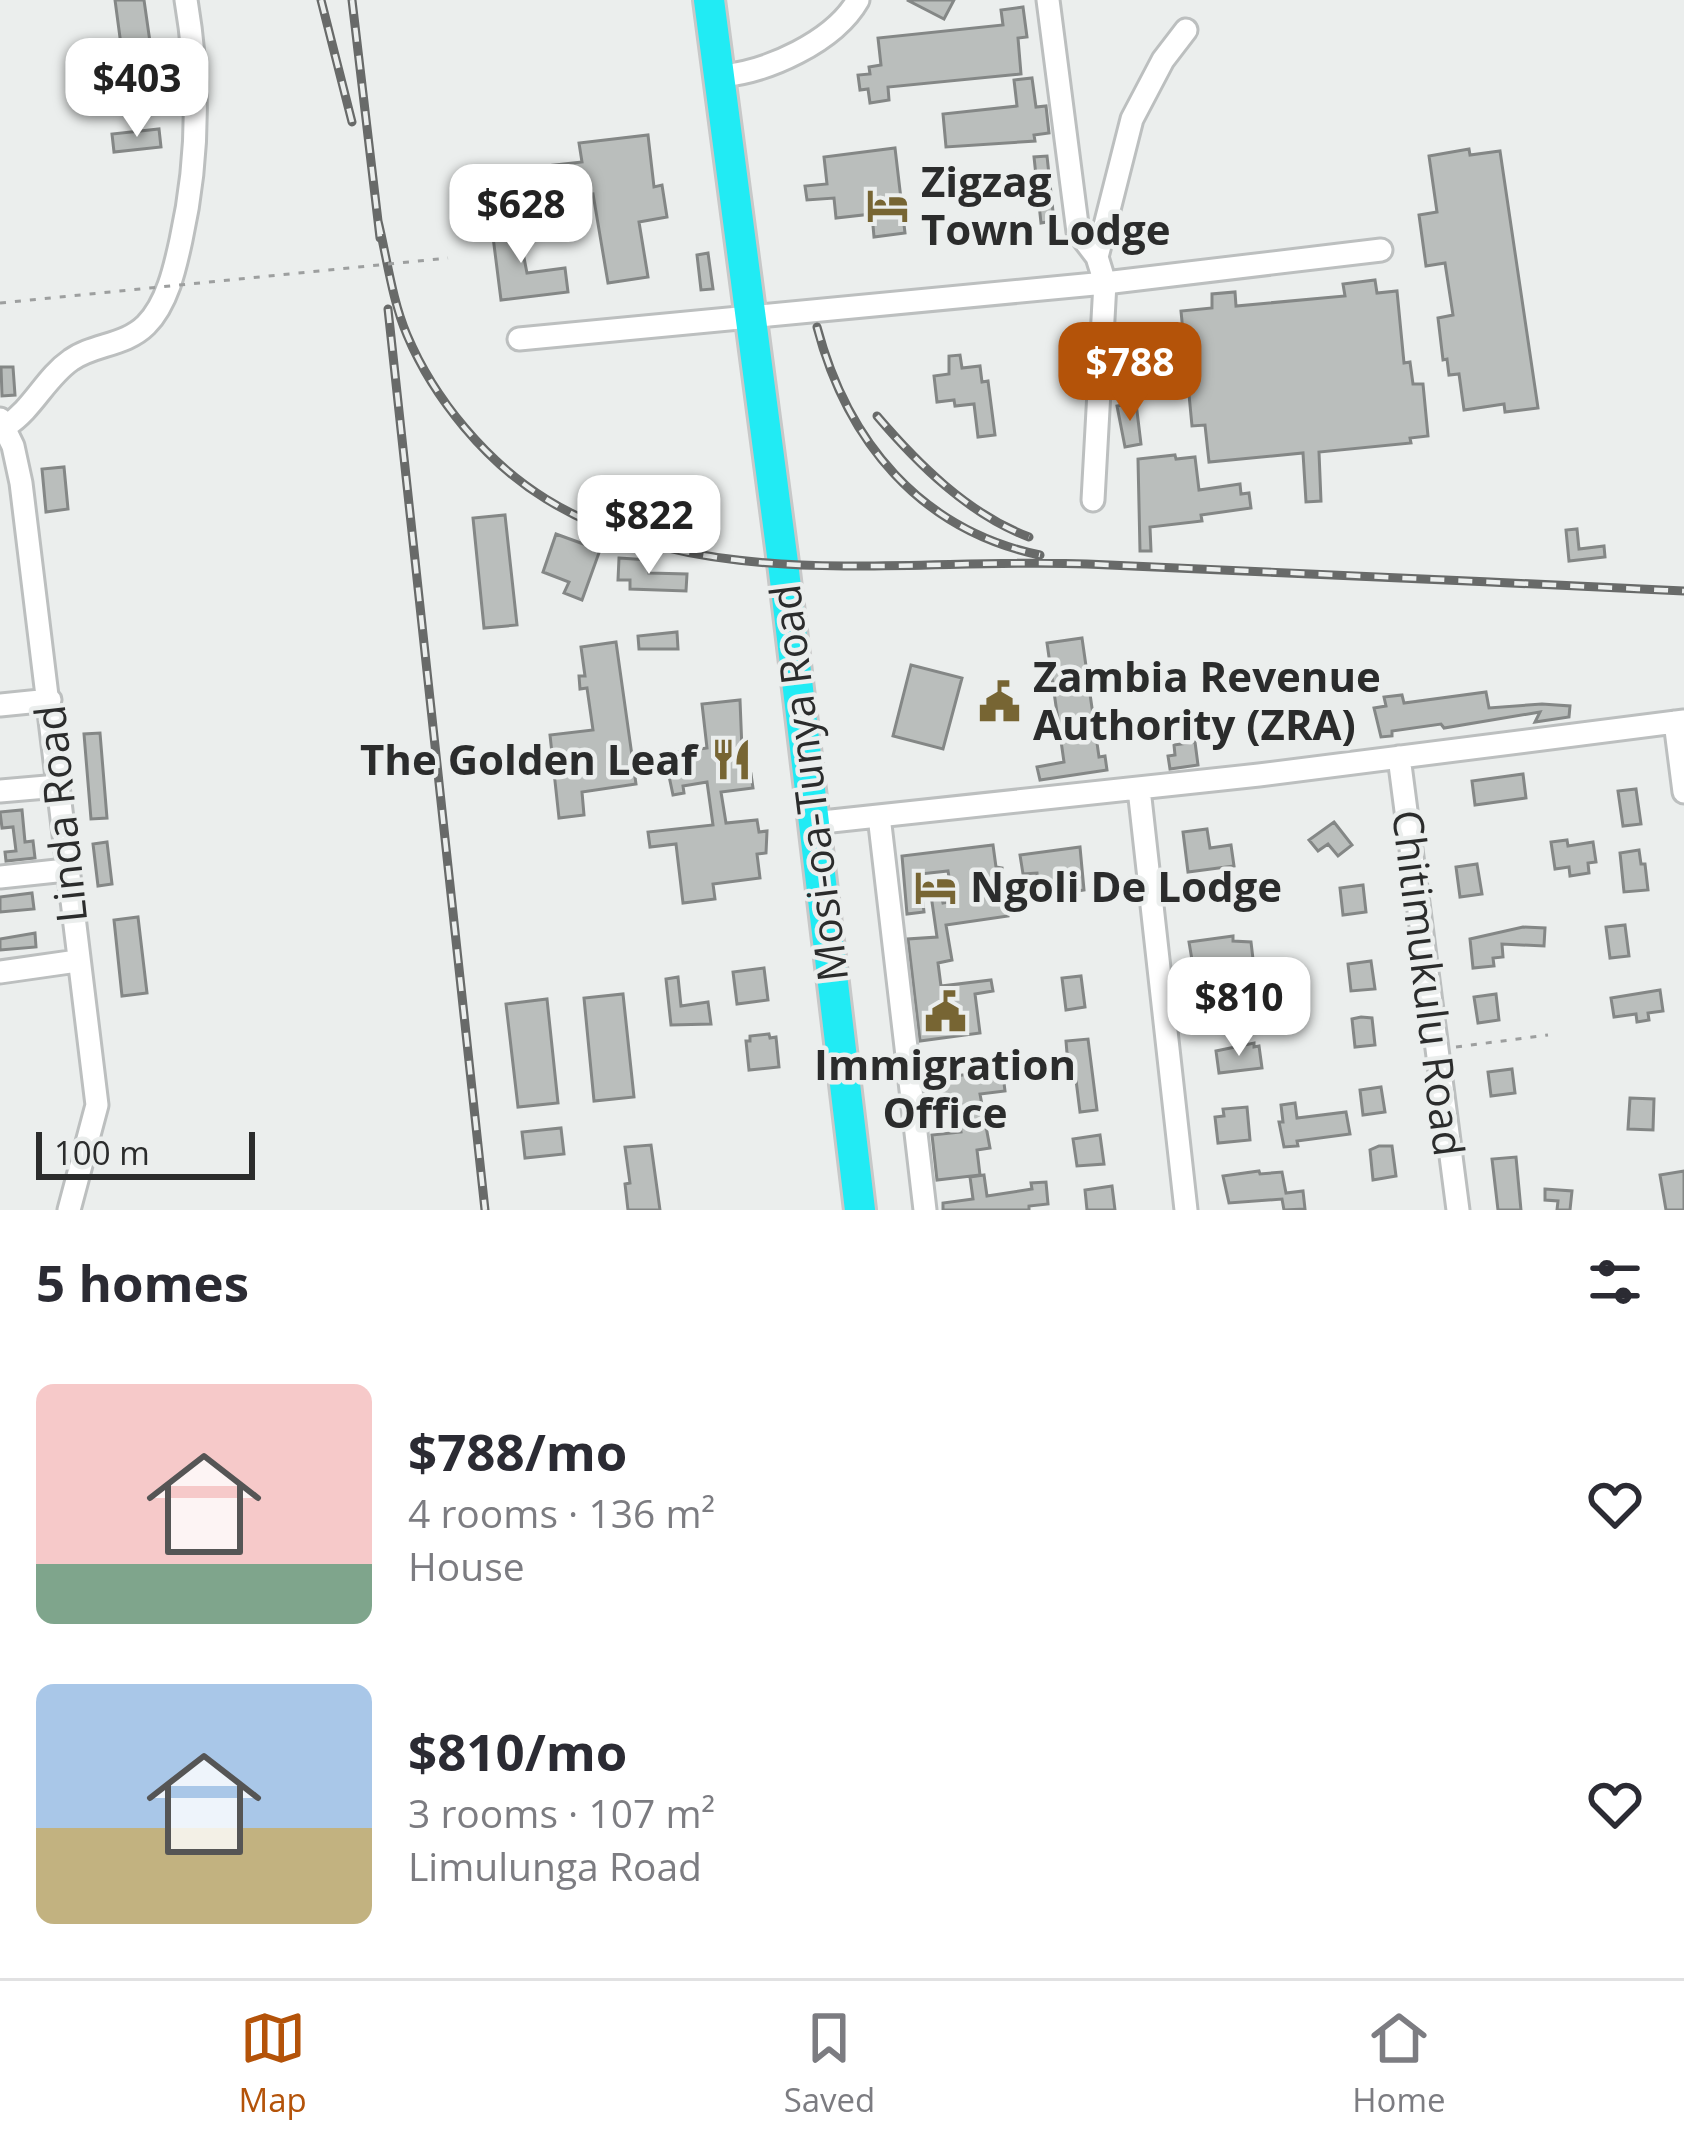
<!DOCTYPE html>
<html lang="en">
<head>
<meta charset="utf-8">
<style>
	:root { --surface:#fff; --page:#f7f7f7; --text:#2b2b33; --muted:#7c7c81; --line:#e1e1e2; --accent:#b45309 }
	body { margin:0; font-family:"Open Sans",sans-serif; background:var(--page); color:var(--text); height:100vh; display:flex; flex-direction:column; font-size:45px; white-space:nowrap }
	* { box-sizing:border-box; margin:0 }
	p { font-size:39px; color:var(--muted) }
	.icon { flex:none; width:66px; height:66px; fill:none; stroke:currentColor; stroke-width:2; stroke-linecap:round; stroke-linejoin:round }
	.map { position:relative; height:1210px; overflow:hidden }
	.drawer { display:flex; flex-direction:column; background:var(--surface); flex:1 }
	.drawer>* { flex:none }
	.scale { position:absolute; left:36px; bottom:30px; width:219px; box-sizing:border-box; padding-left:12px; border:6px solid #2b2c2c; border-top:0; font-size:33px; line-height:42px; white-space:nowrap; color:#2b2c2c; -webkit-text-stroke:9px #ebeeed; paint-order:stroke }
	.price { position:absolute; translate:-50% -102px; padding:0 27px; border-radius:24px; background:#fff; color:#222; font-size:39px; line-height:78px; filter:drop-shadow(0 3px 6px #0008) }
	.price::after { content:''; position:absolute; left:50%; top:72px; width:36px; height:27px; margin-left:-18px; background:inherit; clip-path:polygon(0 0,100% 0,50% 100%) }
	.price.selected { background:var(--accent); color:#fff }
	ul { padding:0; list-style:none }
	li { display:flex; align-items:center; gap:36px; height:300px; padding:0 36px }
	li span { display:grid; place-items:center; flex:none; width:336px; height:240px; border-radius:18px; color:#555 }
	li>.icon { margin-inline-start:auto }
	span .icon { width:144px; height:144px; fill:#fffc; stroke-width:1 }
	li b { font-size:51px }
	h2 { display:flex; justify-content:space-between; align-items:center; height:144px; padding:0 36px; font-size:51px }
	.tab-bar { display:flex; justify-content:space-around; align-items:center; height:168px; border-top:3px solid var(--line); background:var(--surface); font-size:33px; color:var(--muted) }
	.tab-bar a { display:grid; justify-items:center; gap:6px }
	.tab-bar .selected { color:var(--accent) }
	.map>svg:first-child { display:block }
	.building { fill:#babebc; stroke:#848786; stroke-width:3 }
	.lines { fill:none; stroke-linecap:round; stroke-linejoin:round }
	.minor-casing { stroke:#bcbfbf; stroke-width:27 }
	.highway-casing { stroke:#c8c8c8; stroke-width:36 }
	.path { stroke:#9d9f9f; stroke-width:3; stroke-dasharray:6 9; stroke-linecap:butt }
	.minor { stroke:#fff; stroke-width:21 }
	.highway { stroke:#21ebf4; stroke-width:30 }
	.rail-casing { stroke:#686a69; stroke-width:9 }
	.rail { stroke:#ebeeed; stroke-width:4.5; stroke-dasharray:14; stroke-linecap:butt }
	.path-bridge { stroke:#9d9f9f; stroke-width:3; stroke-dasharray:6 9; stroke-linecap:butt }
	.labels { text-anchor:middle; stroke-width:9; stroke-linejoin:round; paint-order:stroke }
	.poi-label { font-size:42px; font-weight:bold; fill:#2b2c2c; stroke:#ebeeed; text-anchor:start }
	.street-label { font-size:42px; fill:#2b2c2c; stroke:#ebeeed }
</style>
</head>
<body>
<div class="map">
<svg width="1684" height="1210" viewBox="0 0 1684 1210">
	<rect width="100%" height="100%" fill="#ebeeed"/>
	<path class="building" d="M115,0H144L152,56L123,60Z
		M907,0H954L944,19Z
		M1023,7L1027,37L1018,38L1021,74L888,87L889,100L870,103L868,89L860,90L858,75L870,74L869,67L881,65L878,38L1003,25L1001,10Z
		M1032,78L1036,107L1046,106L1049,133L1034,135L1035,141L946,147L943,114L1017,106L1014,80Z
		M159,129L161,147L114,152L112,134Z
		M648,135L654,187L662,185L667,217L639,222L648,277L608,283L593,194L556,198L557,208L546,209L545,199L540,200L536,167L582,162L579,143Z
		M895,148L905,233L874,237L872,214L836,218L834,198L807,200L805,186L827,184L824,157Z
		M1469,149L1470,155L1500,151L1538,408L1505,412L1504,404L1464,410L1459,374L1449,375L1447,359L1443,360L1438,318L1453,315L1445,263L1426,266L1419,215L1437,212L1429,156Z
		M1047,156L1054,221L1041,223L1034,157Z
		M516,217L527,273L565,268L568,292L501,300L491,221Z
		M708,253L713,289L701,290L697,255Z
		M1375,280L1377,293L1397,291L1404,363L1410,362L1413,384H1423L1428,436L1410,438L1411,443L1319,452L1321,501L1306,502L1303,453L1209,462L1205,425L1192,426L1181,311L1212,308V294L1235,292L1236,306L1345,296L1343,284Z
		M960,355L962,368L980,366L982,382L988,381L995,435L978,437L974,404L955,406L954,400L937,402L934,376L949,374V356Z
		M1,367H13L15,395L2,396Z
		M1136,403L1141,444L1125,447L1117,406Z
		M1175,455L1176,459L1195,457L1199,490L1240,484L1241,494L1249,493L1251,508L1201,515L1202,521L1150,527L1151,551H1140L1138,459Z
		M64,467L68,509L46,512L42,469Z
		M505,515L517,625L484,628L473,518Z
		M1577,529L1579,549L1604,546L1605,557L1569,561L1566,530Z
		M556,534L600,550L582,600L564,593L569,582L543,572Z
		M619,558L649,560V573L687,574L686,591L630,589V580H618Z
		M677,632L678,649H639L638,636Z
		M1082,638L1099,757L1105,756L1107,770L1040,780L1037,767L1064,762L1047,643Z
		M616,642L636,784L582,792L584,815L559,818L550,735L593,730L587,688L580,689L579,676H585L581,647Z
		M911,665L962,678L943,749L893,736Z
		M1486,692L1489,708L1542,704L1570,706L1569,717L1535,722L1540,712L1444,728L1441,724L1392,731V736L1381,737L1374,708L1386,706L1384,697L1402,695L1404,703Z
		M740,700L743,775L751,774L753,788L721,792L726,823L757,820L759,832L767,831L766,853L757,854L760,878L713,884L715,899L683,903L676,844L650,847L648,832L713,825L707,782L683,786L684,793L673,795L669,776L675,775L672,753L707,748L702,704Z
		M100,733L107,818L91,819L84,734Z
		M1195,742L1198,765L1170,769L1168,756L1175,755L1174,745Z
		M1523,774L1526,798L1475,805L1472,781Z
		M1636,789L1641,824L1623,826L1618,791Z
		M22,810L25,842L33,841L35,858L6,861L5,852L16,851L13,827L2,828L0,812Z
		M1334,822L1352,845L1338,856L1328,844L1318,851L1309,840Z
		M1207,829L1210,848L1231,845L1234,866L1188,872L1183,832Z
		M1567,840L1568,846L1593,842L1596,862L1588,863L1589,873L1570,876L1569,867L1555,869L1551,842Z
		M107,842L112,884L98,886L93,844Z
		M993,845L996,867L1002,868L1000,899L1006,898L1008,916L946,925L952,960L938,963L941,986L991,980L993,991L975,994L980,1033L920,1041L908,939L937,937L931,895L941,894L943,903L953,901L948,871L920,874L924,912L907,914L902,856Z
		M1080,847L1084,890L1039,897L1037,873L1023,874L1020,855Z
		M1639,850L1641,864H1645L1648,890L1624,892L1620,853Z
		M1477,864L1482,894L1460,897L1456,867Z
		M1363,885L1366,912L1343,915L1340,888Z
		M32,893L34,909L0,912V897Z
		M138,917L147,993L122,996L114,920Z
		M1625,925L1629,956L1610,958L1606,927Z
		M1523,927L1545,928L1544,946L1502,944L1503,957L1493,958L1494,966L1473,968L1470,939Z
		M35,933L36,947L0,950V939Z
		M1233,936V941L1251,942L1253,959L1194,972L1189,942Z
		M1371,961L1375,989L1351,991L1348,964Z
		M764,968L768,1000L737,1004L733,972Z
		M1081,976L1085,1007L1066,1010L1062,978Z
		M678,977L681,1006L708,1002L711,1024L671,1025L666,979Z
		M1660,990L1663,1011L1648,1013L1649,1020L1637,1022L1636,1014L1614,1017L1611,998Z
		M623,994L634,1097L594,1101L584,998Z
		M1496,994L1499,1020L1478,1023L1474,997Z
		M1254,997L1256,1014L1212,1019L1210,1002Z
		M547,999L558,1103L518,1107L506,1004Z
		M1361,1017L1372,1018L1375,1045L1355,1047L1352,1019Z
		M769,1034L770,1038L776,1037L779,1067L749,1070L746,1041H750V1036Z
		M1088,1039L1097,1110L1080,1112L1074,1064L1068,1065L1066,1041Z
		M1254,1043V1047L1259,1046L1262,1068L1219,1073L1216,1051Z
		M1001,1059L1005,1091L980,1094L990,1148L977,1150L980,1175L937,1180L932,1135L961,1132L958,1108L930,1112L926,1080L970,1074L968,1065Z
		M1512,1069L1515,1093L1491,1096L1488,1072Z
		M1381,1087L1385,1112L1363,1115L1360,1090Z
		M1630,1098L1654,1099L1653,1130L1628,1129Z
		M1295,1103L1297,1118L1346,1112L1350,1134L1297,1141L1298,1146L1284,1147L1279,1122H1283L1281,1105Z
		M1247,1107L1250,1140L1218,1143L1215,1117L1224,1116L1223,1109Z
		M561,1128L564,1154L525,1158L522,1132Z
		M1100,1135L1104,1164L1077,1166L1073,1139Z
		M651,1145L660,1210H628L625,1184L630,1183L625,1147Z
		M1379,1146H1392L1396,1176L1373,1180L1370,1150Z
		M1516,1157L1521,1210H1498L1492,1159Z
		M1259,1171L1260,1174L1282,1172L1286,1193L1303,1191L1305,1209L1284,1210L1282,1199L1229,1203L1223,1176Z
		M1684,1171V1210H1666L1660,1175Z
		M984,1175L987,1196L1032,1189L1031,1183L1046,1182L1048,1204L1029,1206V1210H943V1203L973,1199L970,1177Z
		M1112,1186L1115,1210H1087L1085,1190Z
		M1545,1189L1572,1191L1570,1210H1557L1558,1201L1545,1200Z"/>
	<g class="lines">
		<defs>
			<path id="minor" d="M1048,0L1078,232L1097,257L1105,283L1093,500
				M721,76C767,72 834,42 858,0
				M1097,257L1132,119L1163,60L1186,30
				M519,339L1105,283L1381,250
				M0,419L13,446L21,483L97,1105L69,1210
				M6,426C33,409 45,378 71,360C93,344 125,346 146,325C167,304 175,268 181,240C199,159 200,82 186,0
				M0,705L50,700
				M1675,722L1684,792
				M1399,757L1458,1210
				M1139,789L1186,1210
				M0,791L58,786
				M879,816L925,1210
				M813,823L1259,775L1684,721
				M0,877L66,870
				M0,972L77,961"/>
			<path id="highway" d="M709,0L783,563L860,1210"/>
		</defs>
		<use href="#minor" class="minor-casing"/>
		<use href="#highway" class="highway-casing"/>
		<path class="path" d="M1456,1047L1548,1035"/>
		<use href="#minor" class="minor"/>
		<use href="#highway" class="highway"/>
		<defs>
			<path id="rail" d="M321,0L352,122
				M352,0L380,238
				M378,221C387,258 392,300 407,335C434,399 487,463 546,499C703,596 911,557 1087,564C1286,572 1485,582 1684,591
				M388,309L485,1210
				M817,327C847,441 920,530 1040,555
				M877,416C918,464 968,514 1029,537"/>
		</defs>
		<use href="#rail" class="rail-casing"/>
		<use href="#rail" class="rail"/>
		<path class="path-bridge" d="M0,303L448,258"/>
	</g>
	<defs>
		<symbol id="hotel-bare" viewBox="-9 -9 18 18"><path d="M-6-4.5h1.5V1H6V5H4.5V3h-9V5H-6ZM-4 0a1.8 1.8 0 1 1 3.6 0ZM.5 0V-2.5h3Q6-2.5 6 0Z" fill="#776533" stroke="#ebeeed" stroke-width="2.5" paint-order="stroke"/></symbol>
		<symbol id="civic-bare" viewBox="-9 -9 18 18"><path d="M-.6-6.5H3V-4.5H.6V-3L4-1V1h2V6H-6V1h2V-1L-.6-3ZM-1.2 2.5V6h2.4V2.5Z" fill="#776533" stroke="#ebeeed" stroke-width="2.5" paint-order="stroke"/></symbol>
		<symbol id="restaurant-bare" viewBox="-9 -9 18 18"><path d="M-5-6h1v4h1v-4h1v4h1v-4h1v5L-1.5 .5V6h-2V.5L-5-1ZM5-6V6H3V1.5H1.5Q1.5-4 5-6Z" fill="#776533" stroke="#ebeeed" stroke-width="2.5" paint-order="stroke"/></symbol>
	</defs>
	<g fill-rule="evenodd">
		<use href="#hotel-bare" x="858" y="176" width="59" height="59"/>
		<use href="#civic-bare" x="970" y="672" width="59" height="59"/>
		<use href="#restaurant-bare" x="702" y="730" width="59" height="59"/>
		<use href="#hotel-bare" x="906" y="858" width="59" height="59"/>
		<use href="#civic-bare" x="916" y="982" width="59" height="59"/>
	</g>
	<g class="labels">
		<g class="poi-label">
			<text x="921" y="197">Zigzag<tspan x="921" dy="48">Town Lodge</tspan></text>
			<text x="1033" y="692">Zambia Revenue<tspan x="1033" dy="48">Authority (ZRA)</tspan></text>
			<text x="697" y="775" text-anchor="end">The Golden Leaf</text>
			<text x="970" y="902">Ngoli De Lodge</text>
			<text x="945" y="1080" text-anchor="middle">Immigration<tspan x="945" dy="48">Office</tspan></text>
		</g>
		<g class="street-label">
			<text transform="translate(809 783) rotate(-97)" y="15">Mosi-oa-Tunya Road</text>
			<text transform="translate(61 814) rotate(-96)" y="15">Linda Road</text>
			<text transform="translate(1428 983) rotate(83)" y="15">Chitimukulu Road</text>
		</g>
	</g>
</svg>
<div class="scale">100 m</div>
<b class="price" style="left:137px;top:140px">$403</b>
<b class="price" style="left:521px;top:266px">$628</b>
<b class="price selected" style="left:1130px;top:424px">$788</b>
<b class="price" style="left:649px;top:577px">$822</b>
<b class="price" style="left:1239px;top:1059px">$810</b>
</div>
<section class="drawer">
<h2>5 homes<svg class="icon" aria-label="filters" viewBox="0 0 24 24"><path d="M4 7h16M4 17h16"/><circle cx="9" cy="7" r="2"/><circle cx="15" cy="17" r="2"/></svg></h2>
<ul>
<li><span style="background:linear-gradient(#f6c9c9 75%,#7fa58c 0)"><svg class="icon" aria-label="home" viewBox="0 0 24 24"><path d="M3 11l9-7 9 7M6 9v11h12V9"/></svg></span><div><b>$788/mo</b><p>4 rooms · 136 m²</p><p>House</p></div><svg class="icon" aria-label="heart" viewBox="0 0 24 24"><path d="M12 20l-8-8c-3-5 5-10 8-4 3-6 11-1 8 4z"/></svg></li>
<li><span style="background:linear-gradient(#a9c7e8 60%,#c2b280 0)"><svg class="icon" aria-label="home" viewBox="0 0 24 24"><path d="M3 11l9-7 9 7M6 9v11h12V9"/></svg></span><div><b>$810/mo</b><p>3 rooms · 107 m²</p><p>Limulunga Road</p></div><svg class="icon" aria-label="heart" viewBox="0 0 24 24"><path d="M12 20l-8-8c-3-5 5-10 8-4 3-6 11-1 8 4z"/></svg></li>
</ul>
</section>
<nav class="tab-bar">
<a class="selected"><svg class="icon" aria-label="map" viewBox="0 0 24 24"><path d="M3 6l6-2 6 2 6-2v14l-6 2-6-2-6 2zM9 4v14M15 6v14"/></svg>Map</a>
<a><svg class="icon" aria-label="saved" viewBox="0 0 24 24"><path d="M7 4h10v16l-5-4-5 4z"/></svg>Saved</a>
<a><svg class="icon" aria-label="home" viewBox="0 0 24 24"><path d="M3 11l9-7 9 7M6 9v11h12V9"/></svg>Home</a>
</nav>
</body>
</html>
